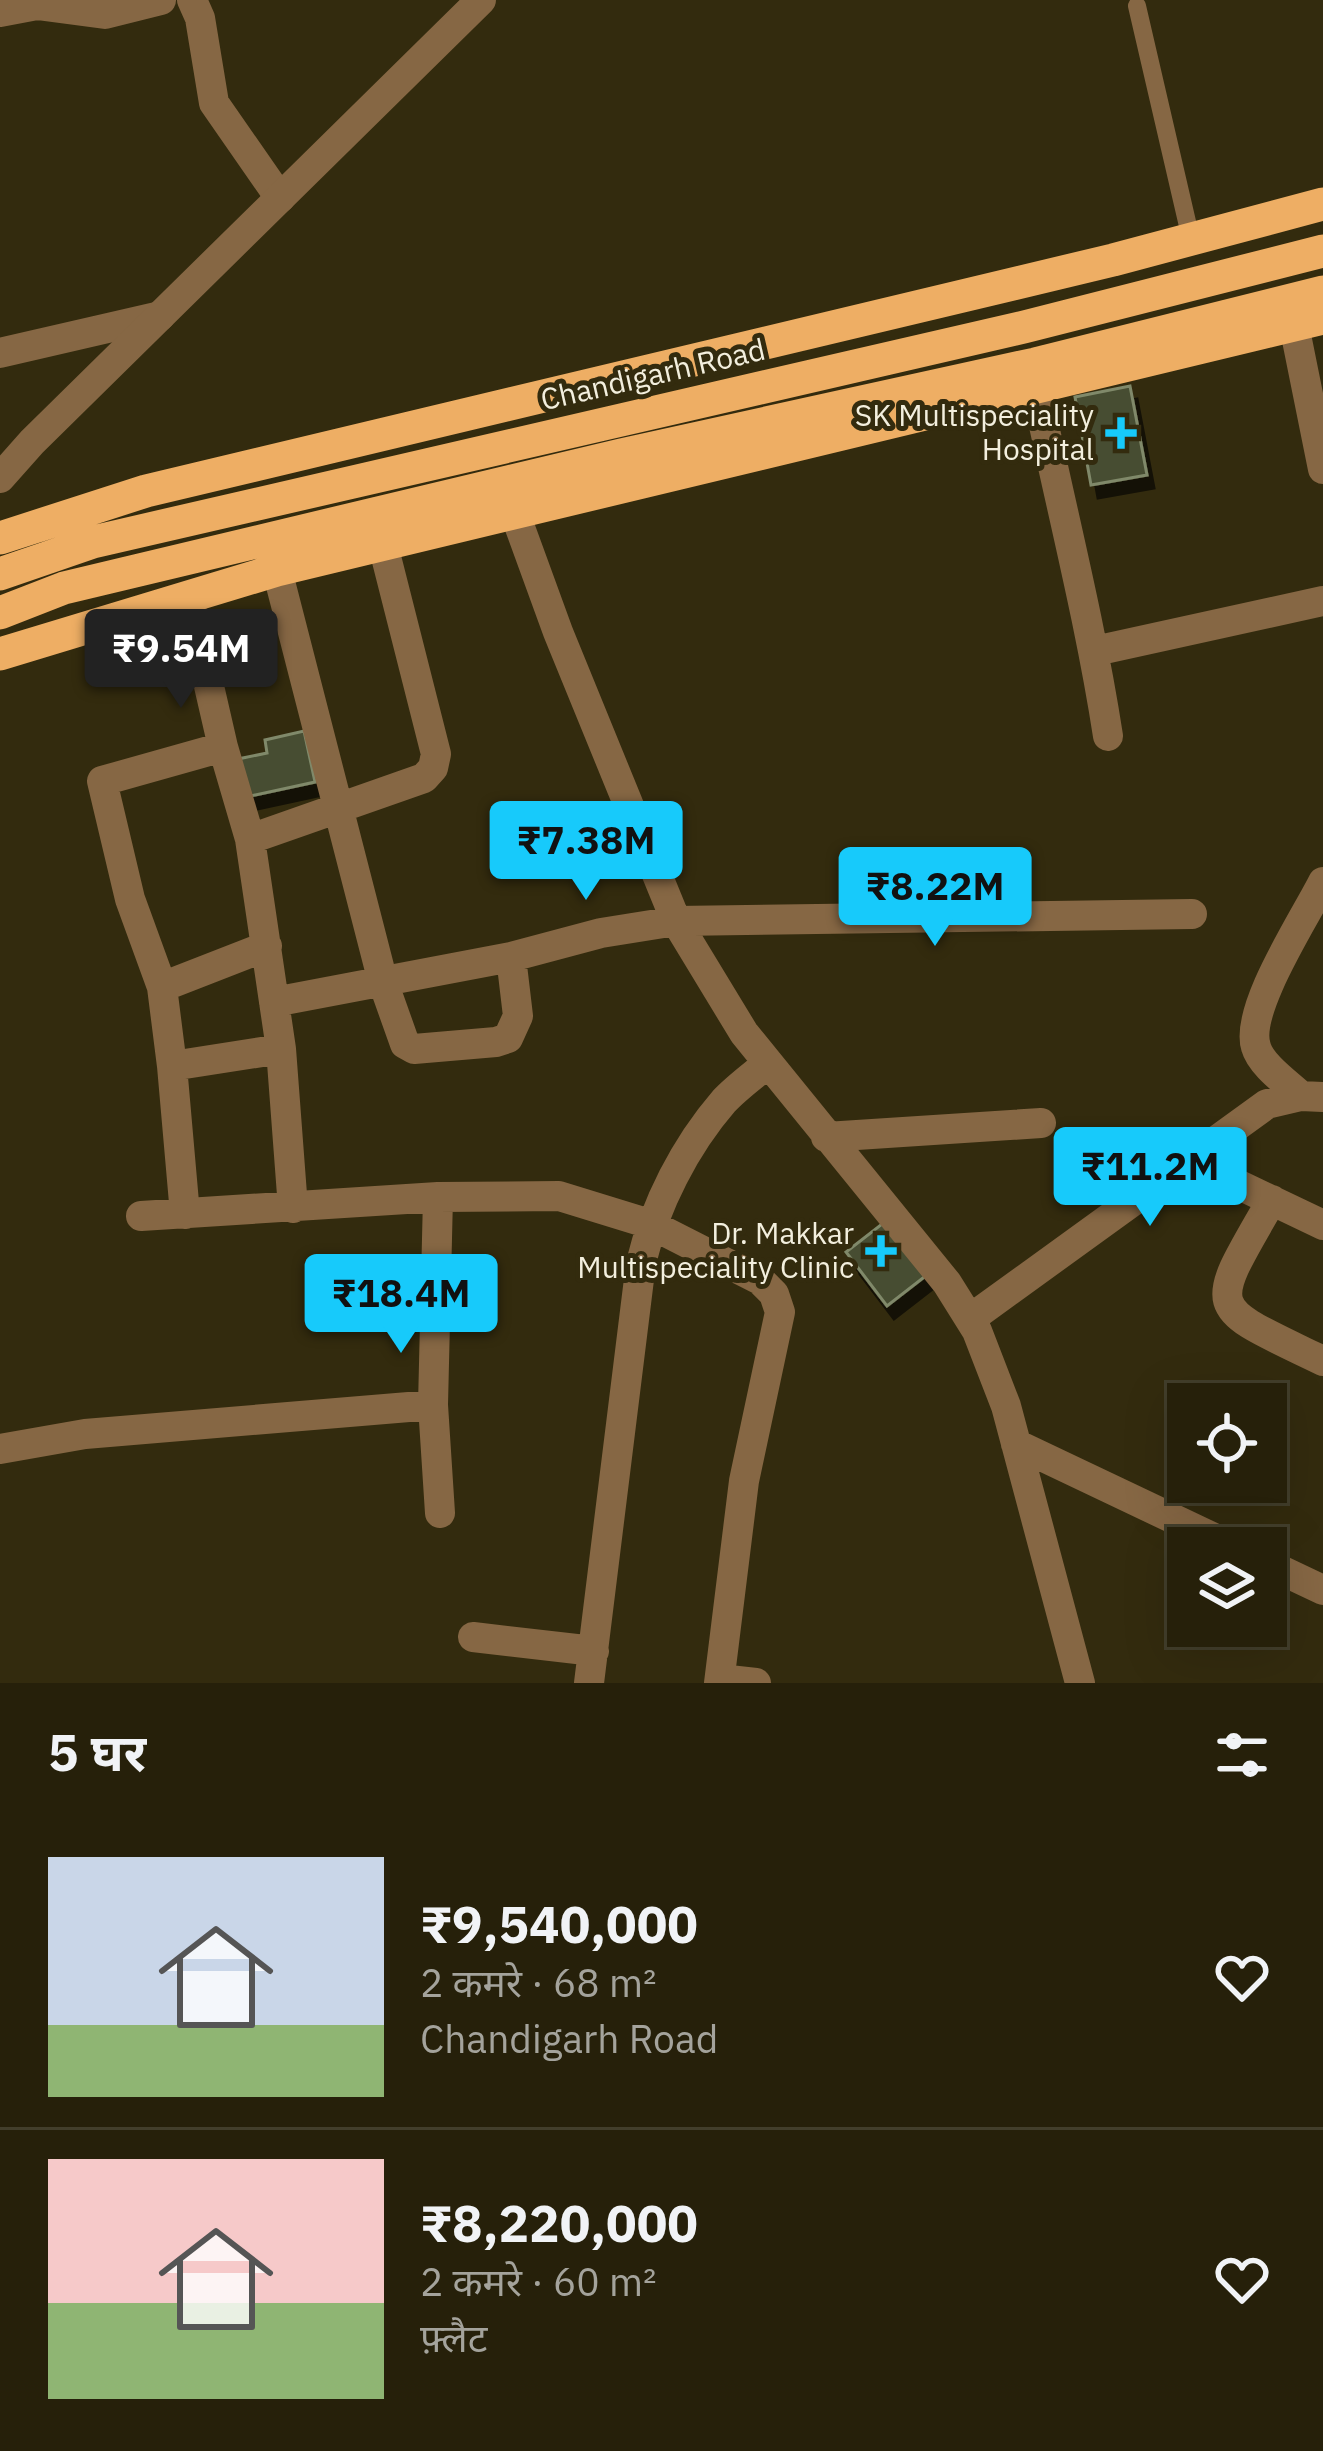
<!DOCTYPE html>
<html lang="hi">
<head>
<meta charset="utf-8">
<style>
	:root { --surface:#26200a; --page:#2e2813; --text:#f1f3f6; --muted:#a4a39c; --line:#423e2b; --accent:#17cafb }
	body { margin:0; font-family:"IBM Plex Sans","Noto Sans Devanagari",sans-serif; background:var(--page); color:var(--text); height:100vh; display:flex; flex-direction:column; font-size:45px; white-space:nowrap }
	* { box-sizing:border-box; margin:0 }
	p { font-size:39px; color:var(--muted) }
	.icon { flex:none; width:66px; height:66px; fill:none; stroke:currentColor; stroke-width:2; stroke-linecap:round; stroke-linejoin:round }
	.map { position:relative; height:1683px; overflow:hidden }
	.drawer { display:flex; flex-direction:column; background:var(--surface); flex:1 }
	.drawer>* { flex:none }
	.tools { position:absolute; left:1167px; top:1383px; display:grid; gap:24px }
	.tools a { display:grid; place-items:center; width:120px; height:120px; border-radius:0px; background:var(--surface); box-shadow:0 12px 48px #0002,0 0 0 3px var(--line); font-size:60px }
	.price { position:absolute; translate:-50% -102px; padding:0 27px; border-radius:12px; background:var(--accent); color:#111; font-size:39px; line-height:78px; filter:drop-shadow(0 3px 6px #0008) }
	.price::after { content:''; position:absolute; left:50%; top:72px; width:36px; height:27px; margin-left:-18px; background:inherit; clip-path:polygon(0 0,100% 0,50% 100%) }
	.price.current { background:#222; color:#fff }
	ul { padding:0; list-style:none }
	li { display:flex; align-items:center; gap:36px; height:300px; padding:0 48px }
	li+li { border-top:3px solid var(--line) }
	li span { display:grid; place-items:center; flex:none; width:336px; height:240px; border-radius:0px; color:#555 }
	li>.icon { margin-inline-start:auto }
	span .icon { width:144px; height:144px; fill:#fffc; stroke-width:1 }
	li b { font-size:51px }
	h2 { display:flex; justify-content:space-between; align-items:center; height:144px; padding:0 48px; font-size:51px }
	.map>svg:first-child { display:block }
	.building { fill:#474e32; stroke:#80896a; stroke-width:3; filter:url(#shadow) }
	.lines { fill:none; stroke-linecap:round; stroke-linejoin:round }
	.service { stroke:#866744; stroke-width:18 }
	.minor { stroke:#866744; stroke-width:30 }
	.tertiary { stroke:#866744; stroke-width:30 }
	.trunk { stroke:#eeae64; stroke-width:33 }
	.poi-dot { fill:#17cafb; stroke:#332b0e; stroke-width:4.5 }
	.labels { text-anchor:middle; stroke-width:10; stroke-linejoin:round; paint-order:stroke }
	.street-label { font-size:30px; fill:#f3efde; stroke:#332b0e }
	.poi-label { font-size:30px; fill:#f3efde; stroke:#332b0e; text-anchor:end }
</style>
</head>
<body>
<div class="map">
<svg width="1323" height="1683" viewBox="0 0 1323 1683">
	<defs>
		<filter id="shadow"><feDropShadow dx="7" dy="13" stdDeviation="0" flood-color="#0009"/></filter>
	</defs>
	<rect width="100%" height="100%" fill="#332b0e"/>
	<path class="building" d="M1130,386L1147,475L1091,485L1075,397Z
		M304,731L315,782L246,797L238,759L267,753L265,740Z
		M891,1217L932,1271L887,1306L846,1252Z"/>
	<g class="lines">
		<path class="service" d="M1137,6L1191,239"/>
		<path class="minor" d="M192,0L200,18L214,103L280,198
			M0,12L37,5L105,14L161,0
			M1294,325L1323,469
			M0,353L160,316
			M1036,388C1060,504 1090,619 1108,736
			M515,514L558,632L676,921L744,1033L947,1283L977,1331L1006,1406L1080,1683
			M277,570L383,982L405,1044L414,1049L496,1042L508,1038L518,1016L511,957
			M189,599L223,747L102,781L130,899L162,987L172,1066L281,1049L250,839L223,747
			M1095,651L1323,601
			M250,839L424,778L433,768L436,754L383,545
			M162,987L267,946
			M274,1002L511,957L601,933L676,921L1192,914
			M281,1049L293,1208
			M172,1066L185,1214
			M1301,1096C1287,1083 1261,1065 1256,1047C1244,1010 1305,918 1323,882
			M826,1137L1041,1123
			M1187,1160L1323,1225
			M438,1197L433,1405L440,1513
			M1272,1200C1206,1314 1205,1304 1323,1361
			M141,1216L438,1197L559,1196L650,1224L760,1280L774,1294L780,1312L744,1481L719,1683
			M970,1319L1267,1104L1301,1096L1323,1097
			M1016,1444L1235,1548
			M0,1449L85,1434L433,1405
			M1266,1563L1323,1590
			M473,1637L594,1651
			M720,1679L756,1683
			M589,1683L641,1263C655,1205 685,1146 724,1101C737,1087 754,1075 768,1063"/>
		<path class="tertiary" d="M0,478L32,442L481,0"/>
		<path class="trunk" d="M0,538L146,491L1113,260L1323,204
			M0,574L93,542L1024,327L1323,251
			M0,613L64,588L621,455L1035,364L1323,292
			M0,654L277,570L1323,318"/>
	</g>
	<g class="poi-dot">
		<path d="M1115 415h12v12h12v12h-12v12h-12v-12h-12v-12h12z"/>
		<path d="M875 1233h12v12h12v12h-12v12h-12v-12h-12v-12h12z"/>
	</g>
	<g class="labels">
		<g class="street-label">
			<text transform="translate(653 375) rotate(-13)" y="10">Chandigarh Road</text>
		</g>
		<g class="poi-label">
			<text x="1094" y="426">SK Multispeciality<tspan x="1094" dy="34">Hospital</tspan></text>
			<text x="854" y="1244">Dr. Makkar<tspan x="854" dy="34">Multispeciality Clinic</tspan></text>
		</g>
	</g>
</svg>
<div class="tools">
<a><svg class="icon" aria-label="locate" viewBox="0 0 24 24"><circle cx="12" cy="12" r="6"/><path d="M12 2v4M12 18v4M2 12h4M18 12h4"/></svg></a>
<a><svg class="icon" aria-label="layers" viewBox="0 0 24 24"><path d="M12 4l9 5-9 5-9-5zM3 14l9 5 9-5"/></svg></a>
</div>
<b class="price current" style="left:181px;top:711px">₹9.54M</b>
<b class="price" style="left:586px;top:903px">₹7.38M</b>
<b class="price" style="left:935px;top:949px">₹8.22M</b>
<b class="price" style="left:1150px;top:1229px">₹11.2M</b>
<b class="price" style="left:401px;top:1356px">₹18.4M</b>
</div>
<section class="drawer">
<h2>5 घर<svg class="icon" aria-label="filters" viewBox="0 0 24 24"><path d="M4 7h16M4 17h16"/><circle cx="9" cy="7" r="2"/><circle cx="15" cy="17" r="2"/></svg></h2>
<ul>
<li><span style="background:linear-gradient(#c9d6e8 70%,#8fb573 0)"><svg class="icon" aria-label="home" viewBox="0 0 24 24"><path d="M3 11l9-7 9 7M6 9v11h12V9"/></svg></span><div><b>₹9,540,000</b><p>2 कमरे · 68 m²</p><p>Chandigarh Road</p></div><svg class="icon" aria-label="heart" viewBox="0 0 24 24"><path d="M12 20l-8-8c-3-5 5-10 8-4 3-6 11-1 8 4z"/></svg></li>
<li><span style="background:linear-gradient(#f6c9c9 60%,#8fb573 0)"><svg class="icon" aria-label="home" viewBox="0 0 24 24"><path d="M3 11l9-7 9 7M6 9v11h12V9"/></svg></span><div><b>₹8,220,000</b><p>2 कमरे · 60 m²</p><p>फ़्लैट</p></div><svg class="icon" aria-label="heart" viewBox="0 0 24 24"><path d="M12 20l-8-8c-3-5 5-10 8-4 3-6 11-1 8 4z"/></svg></li>
</ul>
</section>
</body>
</html>
